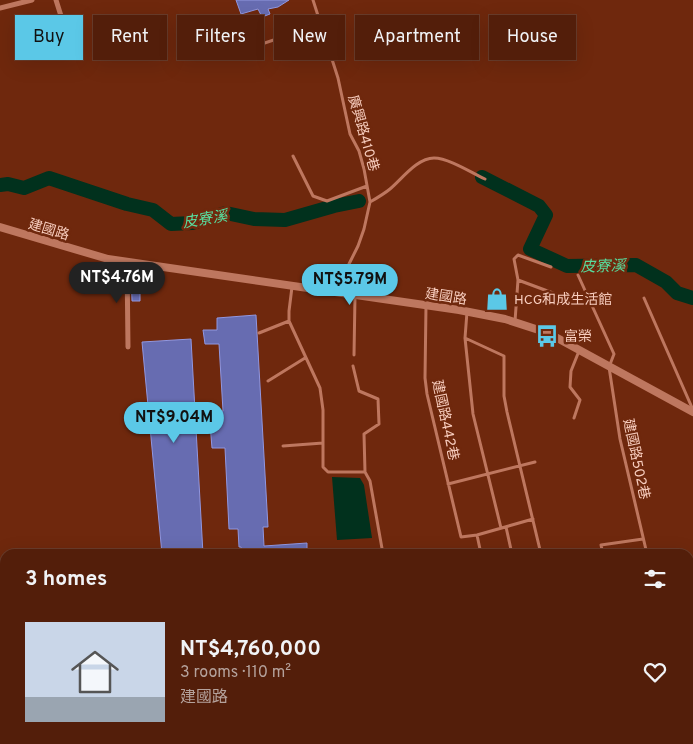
<!DOCTYPE html>
<html lang="en">
<head>
<meta charset="utf-8">
<style>
	:root { --surface:#531e0a; --page:#5c2b18; --text:#f1f3f6; --muted:#b5a29c; --line:#693c2b; --accent:#5bc8e7 }
	body { margin:0; font-family:Overpass,"Noto Sans TC",sans-serif; background:var(--page); color:var(--text); height:100vh; display:flex; flex-direction:column; font-size:19px; white-space:nowrap }
	* { box-sizing:border-box; margin:0 }
	p { font-size:16px; color:var(--muted) }
	.icon { flex:none; width:28px; height:28px; fill:none; stroke:currentColor; stroke-width:2; stroke-linecap:round; stroke-linejoin:round }
	.map { position:relative; flex:1; overflow:hidden }
	.panel { position:absolute; left:0px; top:549px; width:694px; height:196px; display:flex; flex-direction:column; background:var(--surface); border-radius:15px 15px 0 0; box-shadow:0 5px 20px #0002,0 0 0 1px var(--line) }
	.panel>* { flex:none }
	.hud { position:absolute; left:15px; top:15px; width:664px; height:45px; display:flex; gap:10px }
	.price { position:absolute; translate:-50% -42px; padding:0 11px; border-radius:18px; background:var(--accent); color:#111; font-size:16px; line-height:32px; filter:drop-shadow(0 1px 2px #0008) }
	.price::after { content:''; position:absolute; left:50%; top:30px; width:15px; height:11px; margin-left:-8px; background:inherit; clip-path:polygon(0 0,100% 0,50% 100%) }
	.price.selected { background:#222; color:#fff }
	ul { padding:0; list-style:none }
	li { display:flex; align-items:center; gap:15px; height:125px; padding:0 25px }
	li span { display:grid; place-items:center; flex:none; width:140px; height:100px; border-radius:0px; color:#555 }
	li>.icon { margin-inline-start:auto }
	span .icon { width:60px; height:60px; fill:#fffc; stroke-width:1 }
	li b { font-size:21px }
	h2 { display:flex; justify-content:space-between; align-items:center; height:60px; padding:0 25px; font-size:21px }
	.chip { padding:0 18px; border-radius:0px; background:var(--surface); box-shadow:0 5px 20px #0002,0 0 0 1px var(--line); font-size:18px; line-height:45px }
	.chip.selected { background:var(--accent); color:#111 }
	.map>svg:first-child { display:block }
	.water { fill:#01311d }
	.lines { fill:none; stroke-linecap:round; stroke-linejoin:round }
	.river { stroke:#01311d; stroke-width:14 }
	.building { fill:#676cb1; stroke:#9197e0 }
	.service { stroke:#be775f; stroke-width:3 }
	.minor { stroke:#be775f; stroke-width:5 }
	.tertiary { stroke:#be775f; stroke-width:8 }
	.labels { text-anchor:middle; stroke-width:5; stroke-linejoin:round; paint-order:stroke }
	.street-label { font-size:14px; fill:#f7ccbd; stroke:#6f280d }
	.poi-label { font-size:14px; fill:#f7ccbd; stroke:#6f280d; text-anchor:start }
	.water-label { font-size:15px; font-style:italic; fill:#57dd9e; stroke:#6f280d }
</style>
</head>
<body>
<div class="map">
<svg width="693" height="744" viewBox="0 0 693 744">
	<rect width="100%" height="100%" fill="#6f280d"/>
	<path class="water" d="M332,477L360,478L364,485L372,538L337,540Z"/>
	<g class="lines">
		<path class="river" d="M482,177L539,206L546,215L530,249L567,266L636,265L666,282L677,293L693,298
			M0,185L8,184L24,188L49,178L127,204L153,210L171,224L192,223L226,213L254,219L285,220L334,206L359,201"/>
	</g>
	<path class="building" d="M236,0H289L278,7L268,9L270,14L262,17L258,9L241,14Z
		M131,271H140V301H132Z
		M256,315L268,527H263L264,546L307,543V554H242L241,547H239L238,529H229L225,448H212L209,412L223,411L219,344H205L203,330H217V318Z
		M191,339L203,554H162L142,342Z"/>
	<g class="lines">
		<path class="service" d="M313,0L338,78L350,134L359,151L364,169L370,202L364,229L358,246L349,264L348,294
			M241,51L321,24
			M293,156L313,196L327,201L367,186
			M370,202C377,198 384,194 390,189C402,179 417,158 434,158C449,158 472,173 485,179
			M578,275L614,354L609,367L620,439L647,554
			M518,280L561,296
			M292,287L289,311V321L320,388L323,410V467L328,472H365L370,481L383,554
			M644,298L693,410
			M426,306L425,378L427,394L461,537L477,535L533,519
			M467,312L465,338L473,414L501,528
			M515,321L518,280L514,259L518,255L551,267
			M259,333L289,321
			M465,338L504,356V396L507,412L541,554
			M354,355L355,296
			M353,366L359,391L378,399L379,424L364,434L365,472
			M268,381L305,358
			M574,418L580,400L570,387L571,371L579,351
			M283,446L323,443
			M448,484L535,462
			M506,527L512,554
			M477,535L481,554
			M603,554L601,545L643,539
			M689,712L693,729
			M402,740L403,744
			M523,740L524,744"/>
		<path class="minor" d="M56,0L73,54
			M0,8L32,0
			M127,261L128,347"/>
		<path class="tertiary" d="M0,227L108,259L459,310L505,319L548,333L693,412"/>
	</g>
	<defs>
		<symbol id="shop-bare" viewBox="-9 -9 18 18"><path d="M-5-2.5h2.3a2.7 3.5 0 0 1 5.4 0H5L5.5 6h-11ZM-1.5-2.5h3a1.5 2.3 0 0 0-3 0Z" fill="#5bc8e7" stroke="#6f280d" stroke-width="2.5" paint-order="stroke"/></symbol>
		<symbol id="bus-bare" viewBox="-9 -9 18 18"><path d="M-5-6H5V4H4V6H2V4H-2V6H-4V4H-5ZM-3.5-4V0h7V-4ZM-3.5 1.2v1.5H-2V1.2ZM2 1.2v1.5H3.5V1.2Z" fill="#5bc8e7" stroke="#6f280d" stroke-width="2.5" paint-order="stroke"/></symbol>
	</defs>
	<g fill-rule="evenodd">
		<use href="#shop-bare" x="481" y="283" width="32" height="32"/>
		<use href="#bus-bare" x="531" y="320" width="32" height="32"/>
	</g>
	<g class="labels">
		<g class="street-label">
			<text transform="translate(364 133) rotate(74)" y="5">廣興路410巷</text>
			<text transform="translate(49 229) rotate(17)" y="5">建國路</text>
			<text transform="translate(446 296) rotate(9)" y="5">建國路</text>
			<text transform="translate(446 420) rotate(78)" y="5">建國路442巷</text>
			<text transform="translate(637 459) rotate(78)" y="5">建國路502巷</text>
		</g>
		<g class="poi-label">
			<text x="514" y="304">HCG和成生活館</text>
			<text x="564" y="341">富榮</text>
		</g>
		<g class="water-label">
			<text transform="translate(205 219) rotate(-9)" y="5">皮寮溪</text>
			<text transform="translate(603 266) rotate(-1)" y="5">皮寮溪</text>
		</g>
	</g>
</svg>
<b class="price selected" style="left:117px;top:304px">NT$4.76M</b>
<b class="price" style="left:350px;top:306px">NT$5.79M</b>
<b class="price" style="left:174px;top:444px">NT$9.04M</b>
<div class="hud">
<a class="chip selected">Buy</a>
<a class="chip">Rent</a>
<a class="chip">Filters</a>
<a class="chip">New</a>
<a class="chip">Apartment</a>
<a class="chip">House</a>
</div>
<section class="panel">
<h2>3 homes<svg class="icon" aria-label="filters" viewBox="0 0 24 24"><path d="M4 7h16M4 17h16"/><circle cx="9" cy="7" r="2"/><circle cx="15" cy="17" r="2"/></svg></h2>
<ul>
<li><span style="background:linear-gradient(#c9d6e8 75%,#9aa5b1 0)"><svg class="icon" aria-label="home" viewBox="0 0 24 24"><path d="M3 11l9-7 9 7M6 9v11h12V9"/></svg></span><div><b>NT$4,760,000</b><p>3 rooms · 110 m²</p><p>建國路</p></div><svg class="icon" aria-label="heart" viewBox="0 0 24 24"><path d="M12 20l-8-8c-3-5 5-10 8-4 3-6 11-1 8 4z"/></svg></li>
</ul>
</section>
</div>
</body>
</html>
